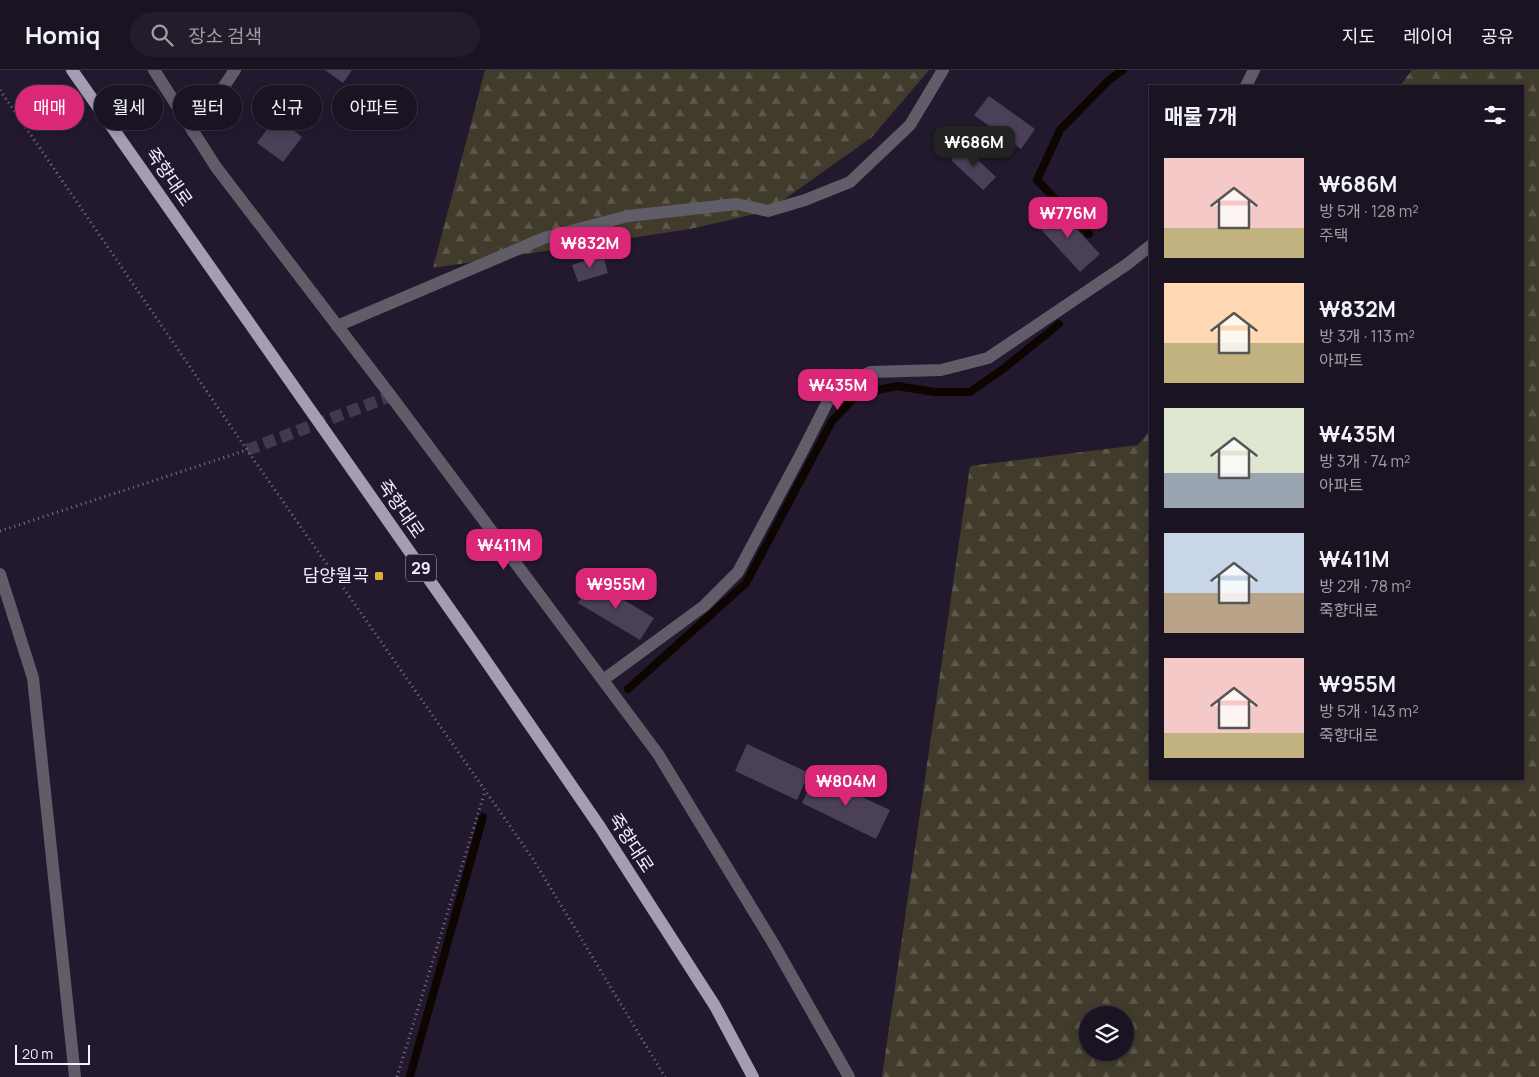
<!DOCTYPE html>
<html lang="ko">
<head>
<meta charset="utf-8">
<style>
	:root { --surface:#1a1322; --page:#231c2a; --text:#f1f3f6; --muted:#9f9ea5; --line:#383240; --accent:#db2777 }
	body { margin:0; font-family:Manrope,"Noto Sans KR",sans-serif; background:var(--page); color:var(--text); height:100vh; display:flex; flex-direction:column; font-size:19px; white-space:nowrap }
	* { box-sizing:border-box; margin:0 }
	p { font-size:16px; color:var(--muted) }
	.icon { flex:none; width:28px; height:28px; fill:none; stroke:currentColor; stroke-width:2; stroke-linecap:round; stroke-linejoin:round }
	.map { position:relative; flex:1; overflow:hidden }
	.details { position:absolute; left:1149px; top:15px; width:375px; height:695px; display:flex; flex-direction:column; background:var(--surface); border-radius:0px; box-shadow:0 2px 8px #0003,0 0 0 1px var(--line) }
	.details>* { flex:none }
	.hud { position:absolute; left:15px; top:15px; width:475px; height:45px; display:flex; gap:10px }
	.tools { position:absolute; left:1079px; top:936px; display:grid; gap:10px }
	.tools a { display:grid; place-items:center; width:55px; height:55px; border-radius:50%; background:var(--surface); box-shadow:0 2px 8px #0003,0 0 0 1px var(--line); font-size:25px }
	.scale { position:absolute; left:15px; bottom:12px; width:75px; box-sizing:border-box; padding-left:5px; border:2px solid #f4eefd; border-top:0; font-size:14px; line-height:18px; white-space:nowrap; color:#f4eefd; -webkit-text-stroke:4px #22192e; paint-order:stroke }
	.price { position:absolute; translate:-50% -42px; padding:0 11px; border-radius:10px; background:var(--accent); color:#fff; font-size:16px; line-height:32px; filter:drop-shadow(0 1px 2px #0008) }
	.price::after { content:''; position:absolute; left:50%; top:30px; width:15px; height:11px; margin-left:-8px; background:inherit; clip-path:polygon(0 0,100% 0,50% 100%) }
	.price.selected { background:#222; color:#fff }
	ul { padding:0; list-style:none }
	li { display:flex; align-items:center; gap:15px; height:125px; padding:0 15px }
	li span { display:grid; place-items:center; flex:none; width:140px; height:100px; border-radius:0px; color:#555 }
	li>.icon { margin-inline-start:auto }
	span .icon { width:60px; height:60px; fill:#fffc; stroke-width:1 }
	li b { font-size:21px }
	h2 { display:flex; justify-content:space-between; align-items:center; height:60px; padding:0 15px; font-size:21px }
	.chip { padding:0 18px; border-radius:22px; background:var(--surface); box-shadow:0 2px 8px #0003,0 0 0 1px var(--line); font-size:18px; line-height:45px }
	.chip.selected { background:var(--accent); color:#fff }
	header { display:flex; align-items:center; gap:30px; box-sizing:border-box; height:70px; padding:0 25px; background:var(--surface); border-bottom:1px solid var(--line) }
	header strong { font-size:24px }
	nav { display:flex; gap:28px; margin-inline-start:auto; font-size:18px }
	.search { width:350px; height:45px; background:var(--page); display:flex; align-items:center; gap:12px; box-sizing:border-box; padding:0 18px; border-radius:28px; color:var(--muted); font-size:19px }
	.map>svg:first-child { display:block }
	.forest { fill:url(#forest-firs); fill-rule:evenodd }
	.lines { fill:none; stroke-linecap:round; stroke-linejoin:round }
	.stream { stroke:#0c0500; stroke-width:8 }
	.building { fill:#4a4058 }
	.minor-tunnel { stroke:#42394d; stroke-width:12; stroke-dasharray:12 6; stroke-linecap:butt }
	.path { stroke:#7d7587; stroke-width:3; stroke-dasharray:1 4; stroke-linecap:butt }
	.service { stroke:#615d68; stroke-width:12 }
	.minor { stroke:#615d68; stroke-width:12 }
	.primary { stroke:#a69cb4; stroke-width:12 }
	.poi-dot { fill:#ddb133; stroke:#22192e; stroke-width:2 }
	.labels { text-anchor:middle; stroke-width:4.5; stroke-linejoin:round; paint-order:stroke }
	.shield { fill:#22192e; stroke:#b5aebf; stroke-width:1 }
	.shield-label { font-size:16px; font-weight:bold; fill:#f4eefd }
	.street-label { font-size:18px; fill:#f4eefd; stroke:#22192e }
	.poi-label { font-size:18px; fill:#f4eefd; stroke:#22192e; text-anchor:end }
</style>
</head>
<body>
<header>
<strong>Homiq</strong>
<div class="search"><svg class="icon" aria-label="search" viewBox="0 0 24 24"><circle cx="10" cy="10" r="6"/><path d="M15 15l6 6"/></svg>장소 검색</div>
<nav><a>지도</a><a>레이어</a><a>공유</a></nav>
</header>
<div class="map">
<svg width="1539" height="1007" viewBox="0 0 1539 1007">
	<defs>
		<pattern id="forest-firs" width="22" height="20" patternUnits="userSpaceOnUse" patternTransform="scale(1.25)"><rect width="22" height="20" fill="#413b2c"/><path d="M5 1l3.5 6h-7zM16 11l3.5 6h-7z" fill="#5d584c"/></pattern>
	</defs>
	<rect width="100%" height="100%" fill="#22192e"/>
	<path class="forest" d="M485,0H929L872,67L768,141L690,159L433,198Z
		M1412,0H1539V1007H882L970,396L1138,375L1150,360V709H1522V16H1400ZM1088,945H1125V982H1088Z"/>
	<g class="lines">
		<path class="stream" d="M1089,164L1037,110L1060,60L1109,10L1123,0
			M628,619L746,513L832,351L858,324L897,316L935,322H970L1003,299L1059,254
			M410,1006L483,747"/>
	</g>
	<path class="building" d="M325,0H352L343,13Z
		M989,26L1035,59L1021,79L974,45Z
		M276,47L302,67L283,92L257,73Z
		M964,77L996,107L983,120L951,90Z
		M1055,136L1100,184L1080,202L1036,154Z
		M603,185L608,203L578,212L572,195Z
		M592,511L654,548L640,570L578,533Z
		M747,674L809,703L797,730L735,701Z
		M815,705L890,740L876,769L802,733Z"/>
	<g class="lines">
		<path class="minor-tunnel" d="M247,380L391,326"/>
		<path class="path" d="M0,20L247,380L533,789L665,1007
			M0,461L247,380
			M397,1007L485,721"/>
		<path class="service" d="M193,62L235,0"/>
		<path class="minor" d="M154,0L216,97L391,326L658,684L773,873L849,1007
			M1246,16L1254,0
			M337,256L544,168L628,146L737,134L768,141L805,130L850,112L910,55L943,0
			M0,504L33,608L75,1007
			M603,610L704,536L738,502L801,384L832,323L870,302L941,300L988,288L1126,195L1150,176"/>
		<path class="primary" d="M72,0L475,575L600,757L715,936L753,1007"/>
	</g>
	<rect class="poi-dot" x="374" y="501" width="10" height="10" rx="2.5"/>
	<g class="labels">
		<rect class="shield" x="406" y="484.5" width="30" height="27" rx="4"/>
		<g class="shield-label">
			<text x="421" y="504">29</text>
		</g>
		<g class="street-label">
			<text transform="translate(169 107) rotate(55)" y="6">죽향대로</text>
			<text transform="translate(401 439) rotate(55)" y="6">죽향대로</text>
			<text transform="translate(631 773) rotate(57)" y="6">죽향대로</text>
		</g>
		<g class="poi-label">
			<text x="369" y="512">담양월곡</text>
		</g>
	</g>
</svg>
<div class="tools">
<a><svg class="icon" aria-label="layers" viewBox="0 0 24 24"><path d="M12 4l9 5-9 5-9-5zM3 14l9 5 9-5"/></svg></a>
</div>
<div class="scale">20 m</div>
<b class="price selected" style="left:974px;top:98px">₩686M</b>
<b class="price" style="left:1068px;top:169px">₩776M</b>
<b class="price" style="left:590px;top:199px">₩832M</b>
<b class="price" style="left:838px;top:341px">₩435M</b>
<b class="price" style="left:504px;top:501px">₩411M</b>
<b class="price" style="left:616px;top:540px">₩955M</b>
<b class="price" style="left:846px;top:737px">₩804M</b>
<div class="hud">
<a class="chip selected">매매</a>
<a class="chip">월세</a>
<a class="chip">필터</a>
<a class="chip">신규</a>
<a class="chip">아파트</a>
</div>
<section class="details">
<h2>매물 7개<svg class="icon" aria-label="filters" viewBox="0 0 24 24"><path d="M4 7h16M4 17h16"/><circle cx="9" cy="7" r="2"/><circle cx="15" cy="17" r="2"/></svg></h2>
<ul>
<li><span style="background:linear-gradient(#f6c9c9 70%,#c2b280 0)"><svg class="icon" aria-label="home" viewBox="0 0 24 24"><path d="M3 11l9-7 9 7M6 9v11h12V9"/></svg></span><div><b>₩686M</b><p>방 5개 · 128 m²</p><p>주택</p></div></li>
<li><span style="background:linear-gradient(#ffd9b3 60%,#c2b280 0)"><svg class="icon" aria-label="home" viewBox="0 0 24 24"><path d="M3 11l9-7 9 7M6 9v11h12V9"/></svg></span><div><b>₩832M</b><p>방 3개 · 113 m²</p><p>아파트</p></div></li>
<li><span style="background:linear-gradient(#dfe7d0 65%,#9aa5b1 0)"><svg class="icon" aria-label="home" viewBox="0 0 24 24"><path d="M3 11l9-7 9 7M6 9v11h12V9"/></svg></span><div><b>₩435M</b><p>방 3개 · 74 m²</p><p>아파트</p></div></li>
<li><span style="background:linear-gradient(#c9d6e8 60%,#b9a48a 0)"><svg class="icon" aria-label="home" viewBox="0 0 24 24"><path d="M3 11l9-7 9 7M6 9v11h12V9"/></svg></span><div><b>₩411M</b><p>방 2개 · 78 m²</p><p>죽향대로</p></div></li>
<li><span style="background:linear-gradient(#f6c9c9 75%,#c2b280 0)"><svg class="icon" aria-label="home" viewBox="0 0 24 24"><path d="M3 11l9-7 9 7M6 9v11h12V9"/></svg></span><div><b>₩955M</b><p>방 5개 · 143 m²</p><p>죽향대로</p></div></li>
</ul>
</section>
</div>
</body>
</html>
